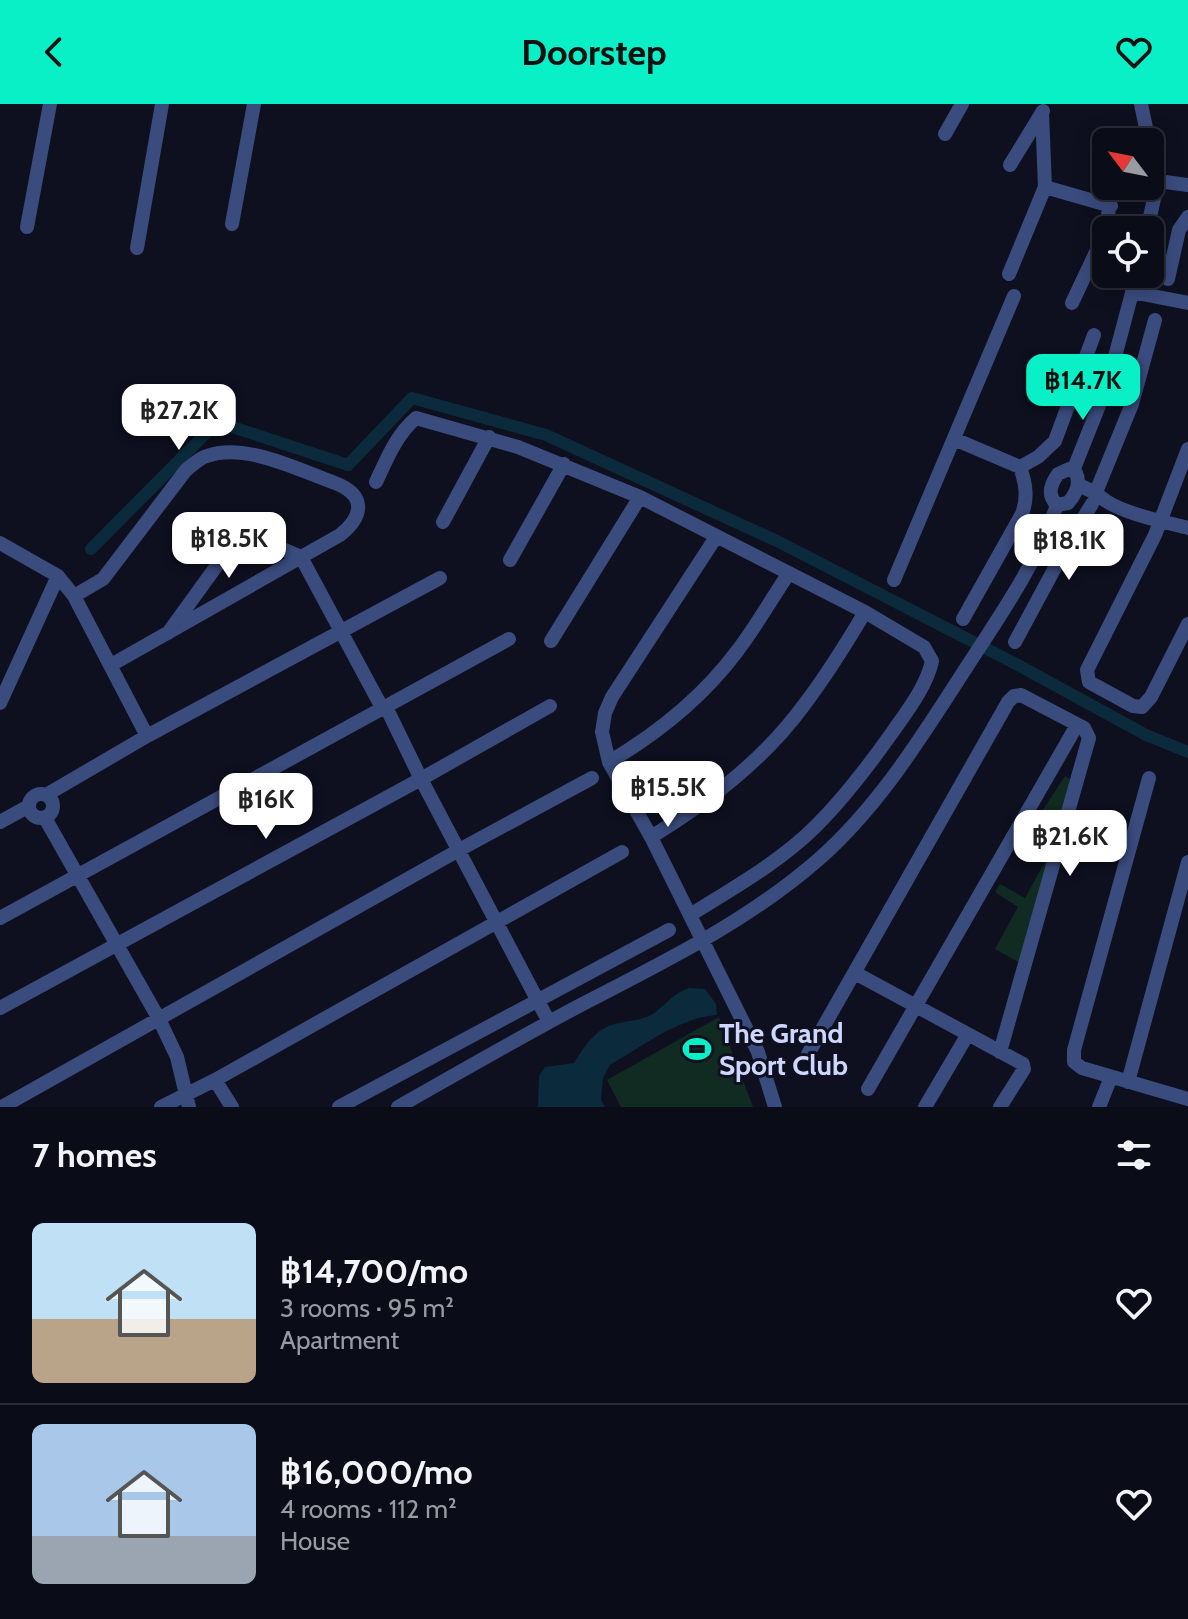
<!DOCTYPE html>
<html lang="en">
<head>
<meta charset="utf-8">
<style>
	:root { --surface:#0a0c18; --page:#131521; --text:#f1f3f6; --muted:#999ba2; --line:#2a2c37; --accent:#09efc6 }
	body { margin:0; font-family:Cabin,sans-serif; background:var(--page); color:var(--text); height:100vh; display:flex; flex-direction:column; font-size:30px; white-space:nowrap }
	* { box-sizing:border-box; margin:0 }
	p { font-size:26px; color:var(--muted) }
	.icon { flex:none; width:44px; height:44px; fill:none; stroke:currentColor; stroke-width:2; stroke-linecap:round; stroke-linejoin:round }
	.map { position:relative; height:1003px; overflow:hidden }
	.side { display:flex; flex-direction:column; background:var(--surface); flex:1 }
	.side>* { flex:none }
	.needle { width:52px; rotate:302deg }
	.tools { position:absolute; left:1092px; top:24px; display:grid; gap:16px }
	.tools a { display:grid; place-items:center; width:72px; height:72px; border-radius:12px; background:var(--surface); box-shadow:0 4px 20px #0003,0 0 0 2px var(--line); font-size:40px }
	.price { position:absolute; translate:-50% -68px; padding:0 18px; border-radius:16px; background:#fff; color:#222; font-size:26px; line-height:52px; filter:drop-shadow(0 2px 4px #0008) }
	.price::after { content:''; position:absolute; left:50%; top:48px; width:24px; height:18px; margin-left:-12px; background:inherit; clip-path:polygon(0 0,100% 0,50% 100%) }
	.price.current { background:var(--accent); color:#111 }
	ul { padding:0; list-style:none }
	li { display:flex; align-items:center; gap:24px; height:200px; padding:0 32px }
	li+li { border-top:2px solid var(--line) }
	li span { display:grid; place-items:center; flex:none; width:224px; height:160px; border-radius:12px; color:#555 }
	li>.icon { margin-inline-start:auto }
	span .icon { width:96px; height:96px; fill:#fffc; stroke-width:1 }
	li b { font-size:34px }
	h2 { display:flex; justify-content:space-between; align-items:center; height:96px; padding:0 32px; font-size:34px }
	header { display:flex; justify-content:space-between; align-items:center; height:104px; padding:0 32px; background:var(--accent); color:#111; font-size:36px; font-weight:800 }
	.map>svg:first-child { display:block }
	.green { fill:#112a22 }
	.water { fill:#0b2b3c }
	.lines { fill:none; stroke-linecap:round; stroke-linejoin:round }
	.canal { stroke:#0b2b3c; stroke-width:12 }
	.minor { stroke:#3a4b7d; stroke-width:14 }
	.labels { text-anchor:middle; stroke-width:6; stroke-linejoin:round; paint-order:stroke }
	.poi-label { font-size:28px; font-weight:bold; fill:#cfd6fd; stroke:#0e1020; text-anchor:start }
</style>
</head>
<body>
<header><svg class="icon" aria-label="back" viewBox="0 0 24 24"><path d="M15 5l-7 7 7 7"/></svg>Doorstep<svg class="icon" aria-label="heart" viewBox="0 0 24 24"><path d="M12 20l-8-8c-3-5 5-10 8-4 3-6 11-1 8 4z"/></svg></header>
<div class="map">
<svg width="1188" height="1003" viewBox="0 0 1188 1003">
	<rect width="100%" height="100%" fill="#0e1020"/>
	<path class="green" d="M1065,672L1073,677L1020,859L995,845L1018,803L995,788L1000,780L1025,794L1052,745L1027,730Z
		M719,913L753,1003H621L607,976Z"/>
	<path class="water" d="M689,884L705,885L716,900L717,911C678,914 643,942 610,961L603,974L601,996L605,1003H538L539,972L545,963L574,959C583,945 593,928 609,922C623,916 640,918 653,910C666,901 673,889 689,884Z"/>
	<g class="lines">
		<path class="canal" d="M91,445L217,318L348,361L412,294L546,331L779,438L1018,561L1146,631L1188,648"/>
		<path class="minor" d="M1141,0L1149,38
			M945,30L962,0
			M1115,38L1116,33
			M1010,61L1043,7
			M1158,77L1188,81
			M1045,83L1111,102
			M232,120L254,0
			M27,123L50,0
			M1106,126L1112,82
			M1147,126L1158,77L1150,41
			M137,144L162,0
			M1009,170L1045,83L1042,8
			M1168,175L1179,126L1188,113
			M1132,188L1188,199
			M1072,199L1106,127
			M954,335L1020,363C1026,380 1028,394 1022,410L963,515
			M1188,345L1155,431L1090,560L1087,566L1089,578L1133,602L1142,603L1151,593L1188,520
			M1020,363L1038,353L1055,337L1094,231
			M1069,365L1076,369C1081,380 1076,390 1068,399L1057,401C1047,391 1050,381 1058,370Z
			M1073,367L1108,279L1137,170
			M376,378C387,355 396,331 416,314L518,343L640,393L865,508L924,543L932,557C927,581 908,606 894,626C870,660 845,693 816,722C780,758 733,784 690,811
			M1078,381C1090,385 1097,390 1106,397C1126,410 1165,418 1188,424
			M1096,388L1132,300L1155,216
			M443,418L489,333
			M716,433L612,593L605,609L602,628L609,658L651,733L758,948L775,1003
			M0,439L58,472L74,492L147,632
			M510,456L564,360
			M894,476L1014,192
			M74,492L103,475L186,366C193,361 199,354 207,352C244,338 299,366 335,379C366,391 364,412 340,431L111,561
			M168,529L223,453L235,441L248,434L259,435L301,453L380,600L386,603L421,675L549,918
			M551,537L640,393
			M1015,538L1071,434L1092,400
			M0,599L58,472
			M609,658C658,629 704,592 738,546C757,521 772,494 789,469
			M1149,674L1074,946V958L1082,964L1188,995
			M29 702a12 12 0 1 1 24 0a12 12 0 1 1-24 0Z
			M46,691L147,632L440,474
			M45,714L159,915L177,953L189,1003
			M0,718L29,702
			M651,733C709,697 763,657 804,601C826,572 846,540 865,508
			M0,814L509,535
			M855,869L1023,960L1024,965L1000,1003
			M0,904L421,675L550,602
			M808,950L1008,598L1014,592L1021,591L1084,624L1089,634L1000,948
			M215,976L232,1003
			M1128,978L1188,758
			M868,985L1077,621
			M2,1003L459,746L592,674
			M161,1003L215,976L622,748
			M339,1003L669,826
			M398,1003C458,969 517,935 577,903C662,859 747,818 819,755C880,701 922,632 966,564C999,513 1037,459 1057,401
			M925,1003L968,930
			M1099,1003L1111,973"/>
	</g>
	<defs>
		<symbol id="stadium-bare" viewBox="-9 -9 18 18"><path d="M0-5a6.5 5 0 1 0 0 10a6.5 5 0 1 0 0-10ZM-3.5-1.8h7v3.6h-7Z" fill="#09efc6" stroke="#0e1020" stroke-width="2.5" paint-order="stroke"/></symbol>
	</defs>
	<g fill-rule="evenodd">
		<use href="#stadium-bare" x="677" y="925" width="40" height="40"/>
	</g>
	<g class="labels">
		<g class="poi-label">
			<text x="719" y="939">The Grand<tspan x="719" dy="32">Sport Club</tspan></text>
		</g>
	</g>
</svg>
<div class="tools">
<a><svg class="needle" viewBox="-14 -14 28 28"><path d="M0-13l5 13h-10z" fill="#e53935"/><path d="M0 13l5-13h-10z" fill="#999ba2"/></svg></a>
<a><svg class="icon" aria-label="locate" viewBox="0 0 24 24"><circle cx="12" cy="12" r="6"/><path d="M12 2v4M12 18v4M2 12h4M18 12h4"/></svg></a>
</div>
<b class="price current" style="left:1083px;top:318px">฿14.7K</b>
<b class="price" style="left:179px;top:348px">฿27.2K</b>
<b class="price" style="left:229px;top:476px">฿18.5K</b>
<b class="price" style="left:1069px;top:478px">฿18.1K</b>
<b class="price" style="left:668px;top:725px">฿15.5K</b>
<b class="price" style="left:266px;top:737px">฿16K</b>
<b class="price" style="left:1070px;top:774px">฿21.6K</b>
</div>
<section class="side">
<h2>7 homes<svg class="icon" aria-label="filters" viewBox="0 0 24 24"><path d="M4 7h16M4 17h16"/><circle cx="9" cy="7" r="2"/><circle cx="15" cy="17" r="2"/></svg></h2>
<ul>
<li><span style="background:linear-gradient(#bfe0f5 60%,#b9a48a 0)"><svg class="icon" aria-label="home" viewBox="0 0 24 24"><path d="M3 11l9-7 9 7M6 9v11h12V9"/></svg></span><div><b>฿14,700/mo</b><p>3 rooms · 95 m²</p><p>Apartment</p></div><svg class="icon" aria-label="heart" viewBox="0 0 24 24"><path d="M12 20l-8-8c-3-5 5-10 8-4 3-6 11-1 8 4z"/></svg></li>
<li><span style="background:linear-gradient(#a9c7e8 70%,#9aa5b1 0)"><svg class="icon" aria-label="home" viewBox="0 0 24 24"><path d="M3 11l9-7 9 7M6 9v11h12V9"/></svg></span><div><b>฿16,000/mo</b><p>4 rooms · 112 m²</p><p>House</p></div><svg class="icon" aria-label="heart" viewBox="0 0 24 24"><path d="M12 20l-8-8c-3-5 5-10 8-4 3-6 11-1 8 4z"/></svg></li>
</ul>
</section>
</body>
</html>
